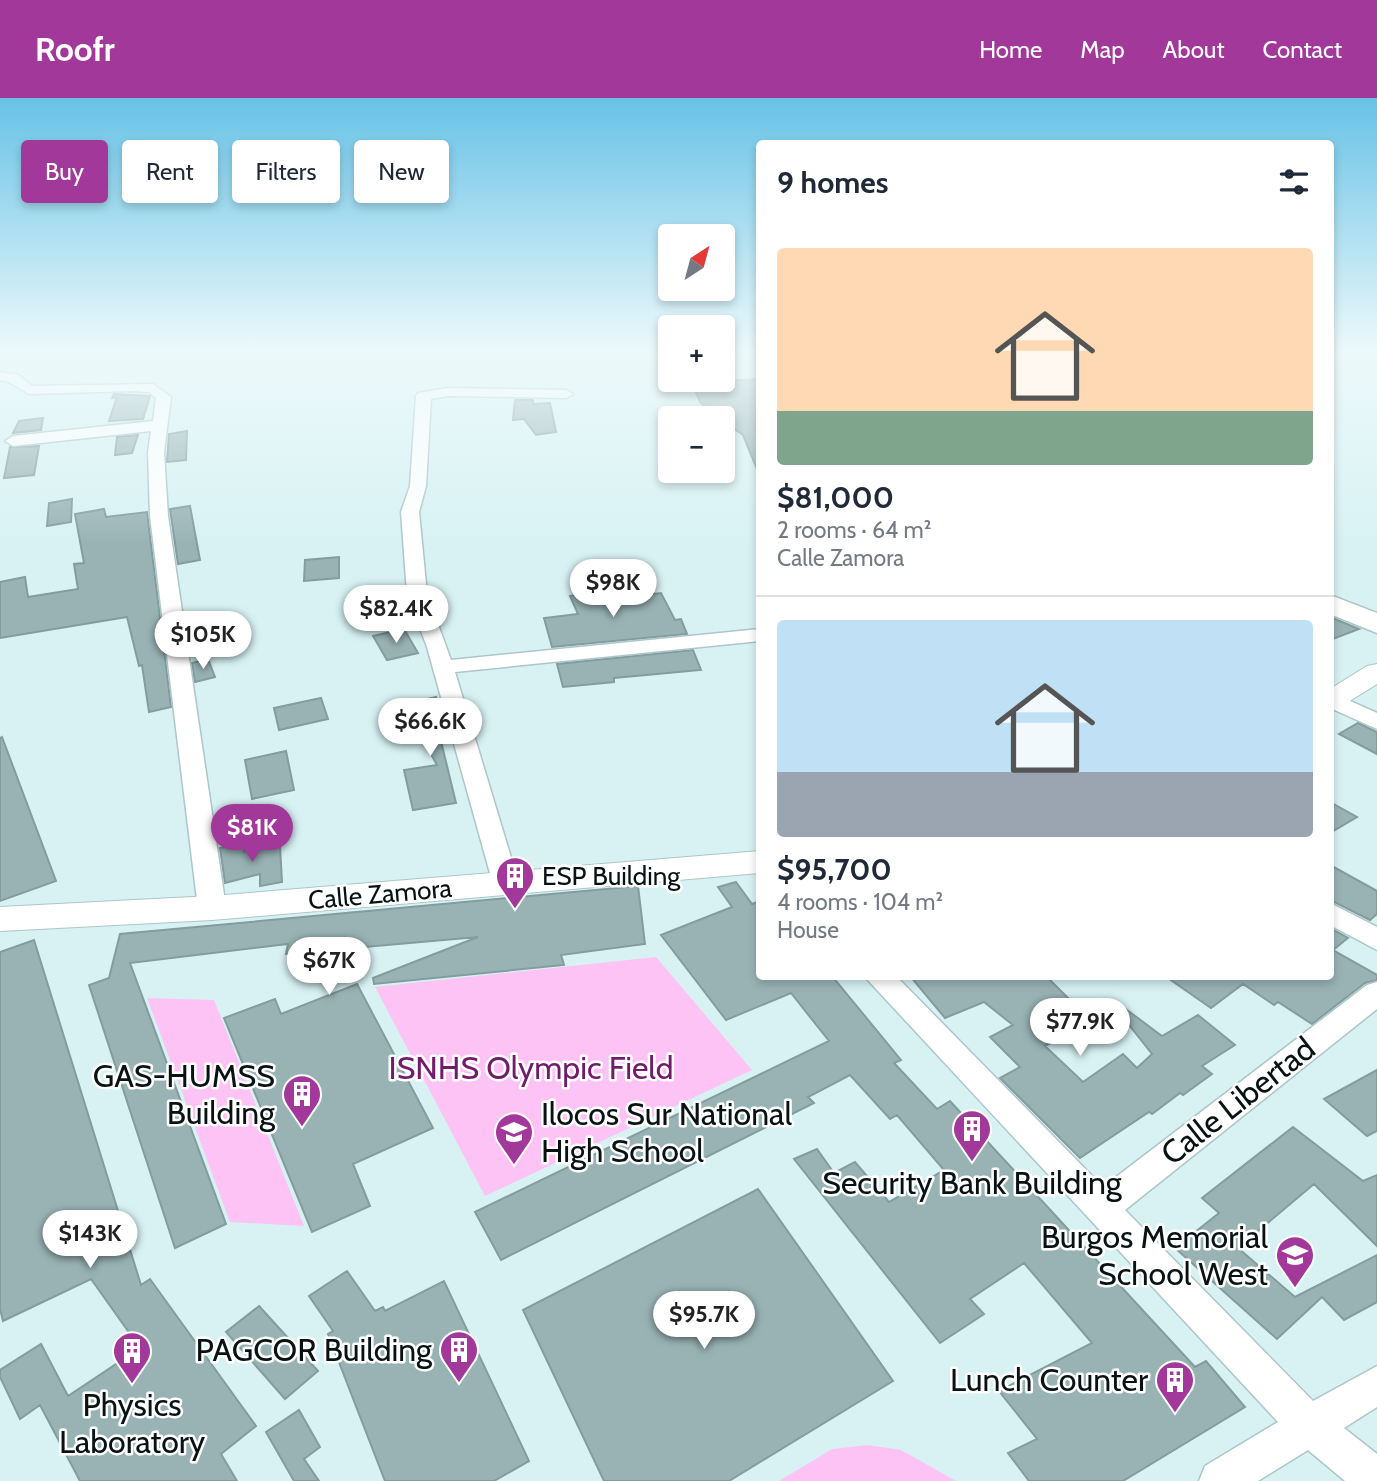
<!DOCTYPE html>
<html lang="en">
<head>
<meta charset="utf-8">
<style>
	:root { --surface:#fff; --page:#f2f2f3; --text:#1f2937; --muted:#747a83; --line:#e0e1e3; --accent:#a23899 }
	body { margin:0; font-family:Cabin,sans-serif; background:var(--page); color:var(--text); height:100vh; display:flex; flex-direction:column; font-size:26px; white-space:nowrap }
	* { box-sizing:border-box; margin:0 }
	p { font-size:23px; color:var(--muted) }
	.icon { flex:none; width:38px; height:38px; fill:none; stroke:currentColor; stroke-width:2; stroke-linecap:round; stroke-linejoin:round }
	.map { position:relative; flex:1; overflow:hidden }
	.details { position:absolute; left:756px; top:42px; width:578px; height:840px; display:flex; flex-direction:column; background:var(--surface); border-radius:7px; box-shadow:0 4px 10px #0003 }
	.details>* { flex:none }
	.hud { position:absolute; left:21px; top:42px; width:630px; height:63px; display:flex; gap:14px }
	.needle { width:46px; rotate:36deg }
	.controls { position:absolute; left:658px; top:126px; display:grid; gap:14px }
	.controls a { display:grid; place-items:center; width:77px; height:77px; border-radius:7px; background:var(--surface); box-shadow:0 4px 10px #0003; font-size:35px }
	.price { position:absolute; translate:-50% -60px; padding:0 16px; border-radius:24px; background:#fff; color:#222; font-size:23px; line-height:46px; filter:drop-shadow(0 2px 4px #0008) }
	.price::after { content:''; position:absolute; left:50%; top:42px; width:21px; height:16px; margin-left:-10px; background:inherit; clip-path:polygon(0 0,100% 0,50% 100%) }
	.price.on { background:var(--accent); color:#fff }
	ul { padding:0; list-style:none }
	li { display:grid; align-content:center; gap:14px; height:371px; padding:0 21px }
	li+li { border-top:2px solid var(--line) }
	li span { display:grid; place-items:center; height:217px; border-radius:7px; color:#555 }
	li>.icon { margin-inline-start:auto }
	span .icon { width:126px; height:126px; fill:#fffc; stroke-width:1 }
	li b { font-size:30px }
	h2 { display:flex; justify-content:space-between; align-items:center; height:84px; padding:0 21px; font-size:30px }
	.chip { padding:0 24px; border-radius:7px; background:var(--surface); box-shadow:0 4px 10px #0003; font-size:24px; line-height:63px }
	.chip.on { background:var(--accent); color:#fff }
	header { display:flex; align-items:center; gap:42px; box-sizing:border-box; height:98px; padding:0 35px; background:var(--accent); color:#fff }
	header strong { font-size:33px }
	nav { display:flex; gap:38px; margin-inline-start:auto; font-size:24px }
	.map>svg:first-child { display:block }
	.green { fill:#fec3f5 }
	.building { fill:#99b3b5; stroke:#839c9e; stroke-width:2 }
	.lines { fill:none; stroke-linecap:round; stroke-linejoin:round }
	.minor-casing { stroke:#adc6c8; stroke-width:3 }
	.tertiary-casing { stroke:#adc6c8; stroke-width:2 }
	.secondary-casing { stroke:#adc6c8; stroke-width:3 }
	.minor { fill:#fff; fill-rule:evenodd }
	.tertiary { fill:#fff; fill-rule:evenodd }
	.secondary { fill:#fff; fill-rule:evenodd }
	.labels { text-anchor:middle; stroke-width:5; stroke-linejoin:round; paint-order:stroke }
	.poi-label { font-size:26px; fill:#091213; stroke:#fff; text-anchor:start }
	.street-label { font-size:26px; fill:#091213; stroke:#fff }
	.near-park-label { font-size:32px; fill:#711b6b; stroke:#fff }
	.near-poi-label { font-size:32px; fill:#091213; stroke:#fff; text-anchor:end }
	.near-street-label { font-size:32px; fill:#091213; stroke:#fff }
</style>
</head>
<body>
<header>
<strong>Roofr</strong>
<nav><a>Home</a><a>Map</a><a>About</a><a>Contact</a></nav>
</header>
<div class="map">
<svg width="1377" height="1383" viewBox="0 0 1377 1383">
	<rect width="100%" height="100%" fill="#d8f2f4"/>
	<path class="green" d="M656,859L752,972L485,1098L375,889Z
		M147,900L214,902L304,1128L230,1124Z
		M867,1347L901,1352L956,1383H779L832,1351Z"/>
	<path class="building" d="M760,281V376H759L743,337L709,313L700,304L692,285Z
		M114,296L150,298L143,321L109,323L117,299L112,300Z
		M515,302H533V306L550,305L556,334L536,337L524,321L513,322Z
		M43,320L41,332L13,335L19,323Z
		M187,333L186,362L167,364L169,336Z
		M138,337L132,355L115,357L117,339Z
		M39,348L34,377L4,380L10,349Z
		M72,401L71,424L47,428L49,405Z
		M190,408L200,462L178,466L170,411Z
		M104,411L106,419L147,414L171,609L149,614L142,567L139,568L127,519L0,540V484L25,479L28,499L78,491L74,466L84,465L75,416Z
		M339,459V480L304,483L305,462Z
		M616,485L622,500L661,495L675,522L681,521L687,536L552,549L544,520L578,516L570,498L598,494L595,488Z
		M1330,519L1359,531L1330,542Z
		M404,531L418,555L387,562L373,538Z
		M693,552L701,572L614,580V584L594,586L563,589L557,566Z
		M208,561L215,579L195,584L192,565Z
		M436,599L448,633L439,635L456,705L413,712L404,672L437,667L403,607Z
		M321,600L328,621L279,632L274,610Z
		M1358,625L1377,634V656L1339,636Z
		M2,639L56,783L0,803V640Z
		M286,653L294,692L252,701L245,662Z
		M1330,704L1357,719L1330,735Z
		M243,745L244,754L280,748L282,784L260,788V776L225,785L220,750Z
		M1330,767L1377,793V816L1370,822L1330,802Z
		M736,784L752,806L760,803V878H832L901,962L894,965L937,1011L950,1003L1195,1269L1206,1263L1245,1309L1123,1383H1029L1008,1355L1037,1341L999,1293L1092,1245L1024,1165L970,1201L984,1216L940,1245L794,1061L817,1051L834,1075L855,1064L889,1104L944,1072L897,1017L890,1021L850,977L808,999L814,1005L501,1162L475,1114L829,943L791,895L726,922L661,837L732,809L718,789Z
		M638,788L645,846L561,857L564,867L374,886L373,880L478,839L286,856L288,846L130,865L226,1126L175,1150L89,887L109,880L120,836Z
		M1330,830L1348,840L1333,852L1377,877V882L1365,885L1312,926L1278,904L1274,907L1243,886L1211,910L1165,878H1330Z
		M34,842L141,1187L150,1181L256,1328L221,1356L237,1383H80L40,1307L20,1321L0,1279V1272L41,1246L68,1298L140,1250L91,1181L3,1223L0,1211V854Z
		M910,878H1046L1076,908L1039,924L1056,942L1045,948L1083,984L1123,956L1137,970L1152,956L1118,913L1123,909L1162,938L1198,917L1235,947L1202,968L1212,976L1183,997L1180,995L1152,1016L1149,1014L1080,1060L1000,980L1020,969L990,939L1013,927L984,904L945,920Z
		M357,886L433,1030L353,1066L370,1108L312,1134L224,920L275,901L281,916Z
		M1377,972V1033L1367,1038L1324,1001Z
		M1293,1029L1363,1083L1377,1077V1148L1314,1086L1238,1150L1295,1199L1377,1157V1204L1344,1222L1322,1199L1277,1241L1175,1150L1219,1115L1202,1100Z
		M758,1091L893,1283L729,1383H604L523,1212Z
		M347,1173L375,1213L383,1209L385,1213L444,1183L529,1363L494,1383H385L328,1236L333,1233L309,1198Z
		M259,1208L318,1273L285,1301L226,1234Z
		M299,1312L320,1349L304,1361L319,1383H294L266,1334Z"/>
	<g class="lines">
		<defs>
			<path id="minor" d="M0,274L18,277L32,288L153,286L171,299L164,354L168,418L226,810L222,817L212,819L202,817L198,810L150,418L148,354L151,333L13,348L5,343L13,338L153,323L156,300L149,294L134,293L29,296L9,284L0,282Z
				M448,290L566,292L573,296L566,300L448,298L431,301L426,388L419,414L427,496L451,562L760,531V543L455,574L519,786L515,792L506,795L497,792L493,786L427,549L407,496L401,414L410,388L416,298L418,295Z
				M1330,594L1377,615V631L1330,610Z
				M1330,805L1377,829V852L1330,827Z
				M864,878H896L1103,1089L1367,887L1377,884V911L1125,1112L1313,1303L1377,1268V1309L1344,1330L1377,1356V1383H1345L1308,1352L1258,1383H1199L1205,1368L1278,1324Z"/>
			<path id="tertiary" d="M1377,566V586L1340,609L1330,612V591L1367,568Z
				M760,753V775L212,822L0,833V809L212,798Z"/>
			<path id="secondary" d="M1330,497L1377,515V535L1330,516Z"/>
		</defs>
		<use href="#minor" class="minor-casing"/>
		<use href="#tertiary" class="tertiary-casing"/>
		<use href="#secondary" class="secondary-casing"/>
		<use href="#minor" class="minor"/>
		<use href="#tertiary" class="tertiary"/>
		<use href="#secondary" class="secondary"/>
	</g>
	<linearGradient id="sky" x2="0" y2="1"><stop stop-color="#67c2e6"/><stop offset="0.57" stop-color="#edf9fa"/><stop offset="1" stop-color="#edf9fa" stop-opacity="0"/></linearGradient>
	<rect width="1377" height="445" fill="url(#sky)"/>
	<defs>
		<symbol id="building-pin" viewBox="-11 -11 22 30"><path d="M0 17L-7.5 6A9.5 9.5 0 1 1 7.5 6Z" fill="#a23899" stroke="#fff"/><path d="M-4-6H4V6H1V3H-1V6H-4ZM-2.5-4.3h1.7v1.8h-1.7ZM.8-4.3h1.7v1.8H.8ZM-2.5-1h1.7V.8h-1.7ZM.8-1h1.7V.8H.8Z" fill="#fff"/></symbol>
		<symbol id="school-pin" viewBox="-11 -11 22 30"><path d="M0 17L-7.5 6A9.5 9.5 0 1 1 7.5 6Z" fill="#a23899" stroke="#fff"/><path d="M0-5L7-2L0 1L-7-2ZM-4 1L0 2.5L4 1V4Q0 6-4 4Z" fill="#fff"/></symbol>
	</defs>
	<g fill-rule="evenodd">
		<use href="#building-pin" x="493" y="756" width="44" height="60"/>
		<use href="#building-pin" x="280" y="974" width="44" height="60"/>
		<use href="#building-pin" x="950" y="1009" width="44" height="60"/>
		<use href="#school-pin" x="492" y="1012" width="44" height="60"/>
		<use href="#school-pin" x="1273" y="1135" width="44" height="60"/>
		<use href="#building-pin" x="437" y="1230" width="44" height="60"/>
		<use href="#building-pin" x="110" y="1231" width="44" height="60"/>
		<use href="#building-pin" x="1153" y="1260" width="44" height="60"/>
	</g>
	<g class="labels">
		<g class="poi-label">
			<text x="542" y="787">ESP Building</text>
		</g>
		<g class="street-label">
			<text transform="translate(380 796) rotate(-5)" y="9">Calle Zamora</text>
		</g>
		<g class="near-park-label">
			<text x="531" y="981">ISNHS Olympic Field</text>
		</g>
		<g class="near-poi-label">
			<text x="275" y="989">GAS-HUMSS<tspan x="275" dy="37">Building</tspan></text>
			<text x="541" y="1027" text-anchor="start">Ilocos Sur National<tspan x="541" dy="37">High School</tspan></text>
			<text x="972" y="1096" text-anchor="middle">Security Bank Building</text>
			<text x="1268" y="1150">Burgos Memorial<tspan x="1268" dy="37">School West</tspan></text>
			<text x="432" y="1263">PAGCOR Building</text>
			<text x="1148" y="1293">Lunch Counter</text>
			<text x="132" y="1318" text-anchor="middle">Physics<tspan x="132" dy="37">Laboratory</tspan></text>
		</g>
		<g class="near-street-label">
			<text transform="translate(1238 1003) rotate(-38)" y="11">Calle Libertad</text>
		</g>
	</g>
</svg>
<div class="controls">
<a><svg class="needle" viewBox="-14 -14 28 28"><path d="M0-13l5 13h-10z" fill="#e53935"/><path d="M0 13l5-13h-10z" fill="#747a83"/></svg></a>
<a>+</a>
<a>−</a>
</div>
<b class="price" style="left:613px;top:521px">$98K</b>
<b class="price" style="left:396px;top:547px">$82.4K</b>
<b class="price" style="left:203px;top:573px">$105K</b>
<b class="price" style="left:430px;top:660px">$66.6K</b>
<b class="price on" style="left:252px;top:766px">$81K</b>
<b class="price" style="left:329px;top:899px">$67K</b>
<b class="price" style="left:1080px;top:960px">$77.9K</b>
<b class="price" style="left:90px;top:1172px">$143K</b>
<b class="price" style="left:704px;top:1253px">$95.7K</b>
<div class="hud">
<a class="chip on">Buy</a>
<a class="chip">Rent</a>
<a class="chip">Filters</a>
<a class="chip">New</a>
</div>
<section class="details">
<h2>9 homes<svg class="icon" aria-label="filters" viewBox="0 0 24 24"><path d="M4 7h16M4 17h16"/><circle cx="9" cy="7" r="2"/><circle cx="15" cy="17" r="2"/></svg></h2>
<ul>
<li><span style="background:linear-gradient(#ffd9b3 75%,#7fa58c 0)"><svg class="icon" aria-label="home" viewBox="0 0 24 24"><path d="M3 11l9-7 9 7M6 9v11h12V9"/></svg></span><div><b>$81,000</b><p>2 rooms · 64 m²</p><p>Calle Zamora</p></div></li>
<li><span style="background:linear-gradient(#bfe0f5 70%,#9aa5b1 0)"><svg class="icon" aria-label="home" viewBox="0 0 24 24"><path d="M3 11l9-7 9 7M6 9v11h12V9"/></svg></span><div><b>$95,700</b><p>4 rooms · 104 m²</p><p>House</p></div></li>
</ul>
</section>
</div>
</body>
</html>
